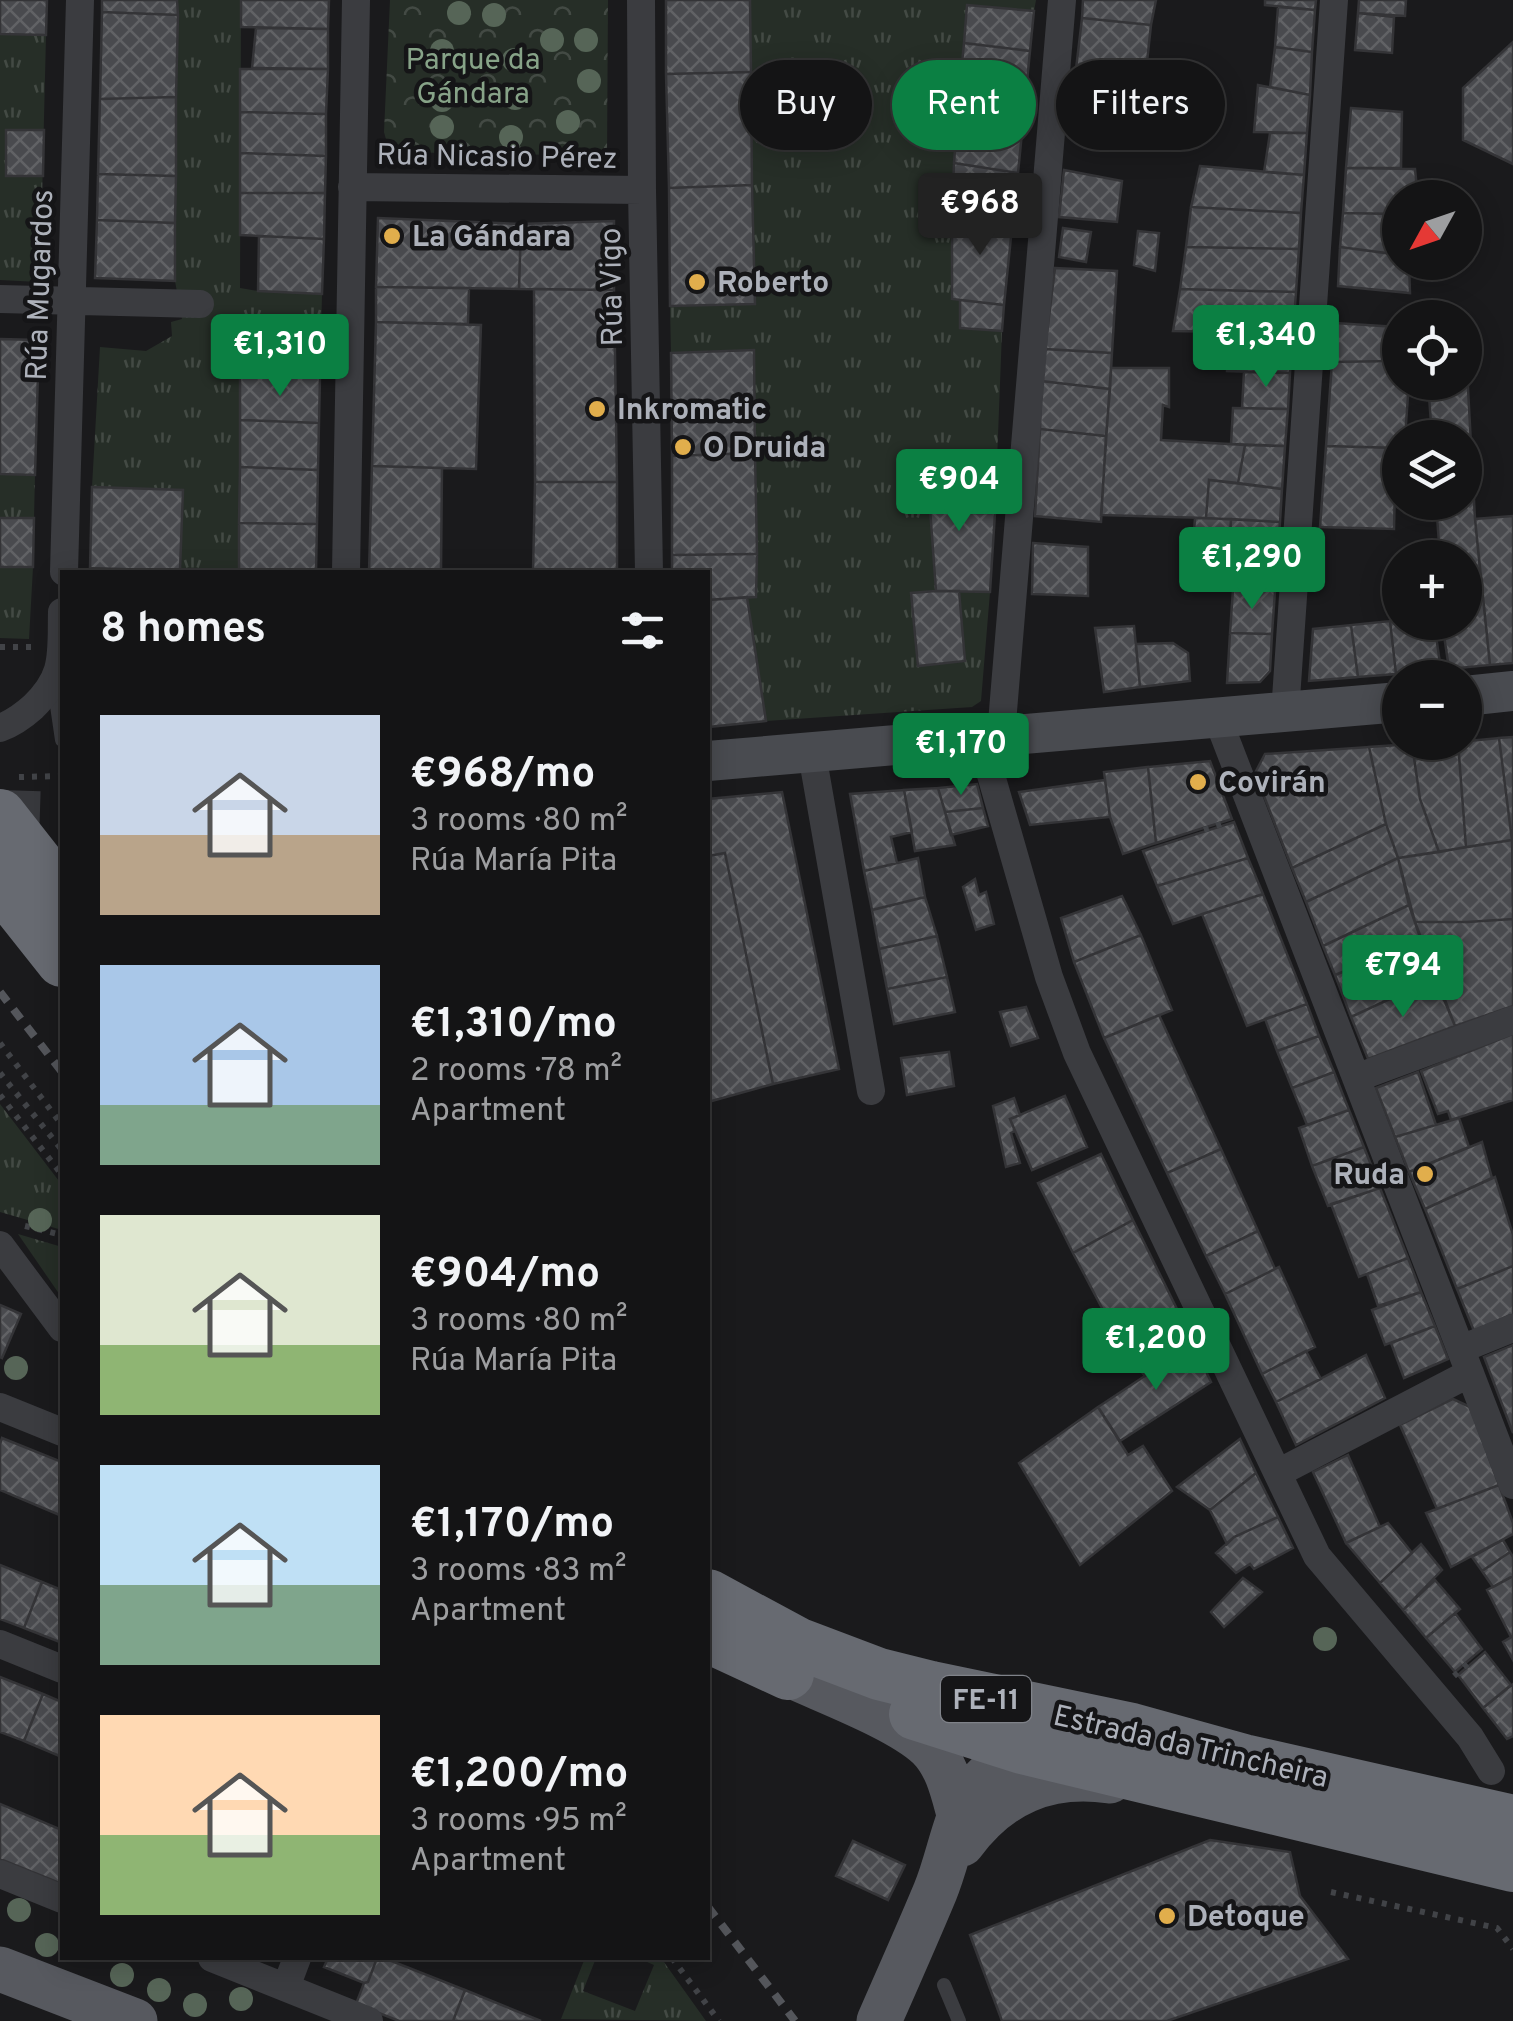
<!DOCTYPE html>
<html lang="en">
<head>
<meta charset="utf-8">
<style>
	:root { --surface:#141415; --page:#212122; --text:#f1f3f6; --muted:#9d9ea0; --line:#333334; --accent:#0b8043 }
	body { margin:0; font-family:Overpass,sans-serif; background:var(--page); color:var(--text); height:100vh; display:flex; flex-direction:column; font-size:38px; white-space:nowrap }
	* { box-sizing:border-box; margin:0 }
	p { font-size:32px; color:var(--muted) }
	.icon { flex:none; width:55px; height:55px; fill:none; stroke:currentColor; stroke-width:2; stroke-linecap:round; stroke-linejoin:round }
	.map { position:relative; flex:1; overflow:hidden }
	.side { position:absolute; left:60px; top:570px; width:650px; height:1390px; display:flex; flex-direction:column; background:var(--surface); border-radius:0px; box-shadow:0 5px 25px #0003,0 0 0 2px var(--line) }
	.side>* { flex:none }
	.banner { position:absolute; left:740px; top:60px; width:622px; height:90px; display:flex; gap:20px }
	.needle { width:65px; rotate:230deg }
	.tools { position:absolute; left:1382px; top:180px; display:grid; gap:20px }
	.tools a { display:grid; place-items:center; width:100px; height:100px; border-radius:50%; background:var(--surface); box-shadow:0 5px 25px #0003,0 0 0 2px var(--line); font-size:50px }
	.price { position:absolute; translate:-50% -85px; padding:0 22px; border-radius:10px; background:var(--accent); color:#fff; font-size:32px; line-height:65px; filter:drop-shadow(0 2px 5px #0008) }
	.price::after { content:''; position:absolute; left:50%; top:60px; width:30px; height:22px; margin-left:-15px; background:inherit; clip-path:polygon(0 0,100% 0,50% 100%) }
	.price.on { background:#222; color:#fff }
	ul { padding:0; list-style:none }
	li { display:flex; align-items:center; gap:30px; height:250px; padding:0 40px }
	li span { display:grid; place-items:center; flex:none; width:280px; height:200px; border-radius:0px; color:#555 }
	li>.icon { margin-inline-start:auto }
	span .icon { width:120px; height:120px; fill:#fffc; stroke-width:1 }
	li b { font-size:42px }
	h2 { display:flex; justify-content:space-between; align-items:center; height:120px; padding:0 40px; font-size:42px }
	.pill { padding:0 35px; border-radius:45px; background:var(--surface); box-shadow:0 5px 25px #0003,0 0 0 2px var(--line); font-size:35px; line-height:90px }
	.pill.on { background:var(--accent); color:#fff }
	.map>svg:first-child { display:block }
	.grass { fill:url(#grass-tufts) }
	.park { fill:url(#park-crowns) }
	.building { fill:url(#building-cross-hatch); stroke:#343437; stroke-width:2.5 }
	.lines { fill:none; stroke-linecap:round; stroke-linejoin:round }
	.secondary-tunnel { stroke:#37383c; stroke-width:40; stroke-dasharray:40 20; stroke-linecap:butt }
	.path { stroke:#414347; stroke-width:6; stroke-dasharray:5 8; stroke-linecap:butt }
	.lane { stroke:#3b3c40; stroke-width:14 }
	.street { stroke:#3b3c40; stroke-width:28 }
	.secondary { stroke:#494b50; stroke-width:40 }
	.primary { stroke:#57595f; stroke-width:45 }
	.highway { stroke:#676a71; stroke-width:52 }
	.rail { stroke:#54565b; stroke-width:8; stroke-dasharray:12 10; stroke-linecap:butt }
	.tree { fill:#566557 }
	.poi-dot { fill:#e1ae4c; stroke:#151517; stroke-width:4 }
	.labels { text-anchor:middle; stroke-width:9; stroke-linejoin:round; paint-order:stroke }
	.shield { fill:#151517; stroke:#7f8289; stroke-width:2.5 }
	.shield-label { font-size:28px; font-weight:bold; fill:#adb1ba }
	.park-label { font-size:30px; fill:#87a388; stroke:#151517 }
	.street-label { font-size:30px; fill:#adb1ba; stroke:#151517 }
	.poi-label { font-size:30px; font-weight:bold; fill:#adb1ba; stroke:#151517; text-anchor:start }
</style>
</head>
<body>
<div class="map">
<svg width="1513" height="2021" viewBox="0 0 1513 2021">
	<defs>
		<pattern id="grass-tufts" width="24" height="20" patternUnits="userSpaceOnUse" patternTransform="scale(2.5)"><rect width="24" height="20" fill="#262e27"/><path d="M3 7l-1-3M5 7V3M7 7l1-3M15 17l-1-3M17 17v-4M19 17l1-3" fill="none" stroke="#434a44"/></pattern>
		<pattern id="park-crowns" width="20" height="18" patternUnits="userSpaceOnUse" patternTransform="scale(2.5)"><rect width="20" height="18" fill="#262e27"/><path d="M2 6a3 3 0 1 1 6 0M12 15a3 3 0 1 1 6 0" fill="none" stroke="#434a44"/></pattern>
		<pattern id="building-cross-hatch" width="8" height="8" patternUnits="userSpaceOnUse" patternTransform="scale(2.5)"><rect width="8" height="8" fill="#494a4e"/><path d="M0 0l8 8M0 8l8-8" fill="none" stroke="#616265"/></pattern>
	</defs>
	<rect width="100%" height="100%" fill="#1a1a1c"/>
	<path class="grass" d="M177,0H241L240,288L258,291L322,294L321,334L242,332L239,572H180L183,490L92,487L100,347L146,351L172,336L171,322L182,319L175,281Z
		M750,0H1036L1034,11L967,6L952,213V299L960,300L961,328L1002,331L995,513H967V468L928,467L936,591L911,593L918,666L965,661L959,591L990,592L981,701L972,707L766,721L747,597L756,596L754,351L671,353L670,306L755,304Z
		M0,34L46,35L40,282L0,280Z
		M0,474L35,475L34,518H0Z
		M0,567H33L29,639L0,638Z
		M0,1104L62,1185V1230L0,1212Z
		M18,1234L62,1247V1298Z
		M585,1958H596L583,1991L635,2011L654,1965L638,1958H661L706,2021L561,2019Z"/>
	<path class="park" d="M390,0H608L607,156L397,152L387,143L384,132Z"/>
	<path class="building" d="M0,0H47L46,35L0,34Z
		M102,0H177L178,15L102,12Z
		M241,0H329L328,29L241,27Z
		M666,0H750L751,72L666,74Z
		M1083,0H1156L1151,25L1082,18Z
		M1265,0H1316L1315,10L1265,5Z
		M1359,0H1406L1405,16L1358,13Z
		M967,5L1034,11L1030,51L964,43Z
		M1278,7L1315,10L1312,52L1275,47Z
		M102,12L178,15L176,97L100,99Z
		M1358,13L1394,17L1392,53L1355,50Z
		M1082,18L1151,25L1142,109L1072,103Z
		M256,28L328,29V69L252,68Z
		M1513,42V164L1463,140V88Z
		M964,43L1030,51L1026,92L960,84Z
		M1275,47L1312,52L1310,95L1270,87Z
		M240,69H328L326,114L240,112Z
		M751,72L752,185L669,188L666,74Z
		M960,84L1026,92L1018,173L954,163Z
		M1258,85L1310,95L1307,133L1254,132Z
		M176,97V176L98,174L100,99Z
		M1351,108L1402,112L1401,168H1346Z
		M240,112L326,114V156L240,153Z
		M6,130H44L43,176H6Z
		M1270,133H1307L1304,175L1264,172Z
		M240,153L326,156L325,193H240Z
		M954,163L1018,173L1013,218L952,213Z
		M1200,166L1304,175L1301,213L1191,207Z
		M1346,168L1415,169L1418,198H1400V214L1343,213Z
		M1064,170L1122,181L1117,222L1059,217Z
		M98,174L176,176L175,223L97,220Z
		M752,185L755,304L670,306L669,188Z
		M240,193H325L324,239L240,235Z
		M1191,207L1301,213L1299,249L1186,247Z
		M952,213L1013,218L1004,305L952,299Z
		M1343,213L1396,214L1394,254L1340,247Z
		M378,218L521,224L519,289L376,287Z
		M97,220L175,223V281L95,278Z
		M614,221V290L519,289L521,224Z
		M1063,228L1091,232L1086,262L1059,257Z
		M1138,231L1159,233L1155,271L1134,265Z
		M259,236L324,239L322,294L258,291Z
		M1186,247L1299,249L1296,292L1180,289Z
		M1340,247L1400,255V262H1409L1410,293L1338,286Z
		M1055,268L1117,271L1112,353L1045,349Z
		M376,287L469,288L468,324L376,322Z
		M534,289L614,290L617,482H535Z
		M1180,289L1296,292L1293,333L1173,331Z
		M960,300L1004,305L1002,331L960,328Z
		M376,322L481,325L476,469L372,466Z
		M1335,323L1397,327L1392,361L1332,362Z
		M242,332L321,334L320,377L240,375Z
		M1465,332L1475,519L1480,569L1465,571V558H1440L1436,502H1465V438H1432L1428,382H1465Z
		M1293,333L1290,373L1227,371L1228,353H1202L1200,334Z
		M0,339L39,340L35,475L0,474Z
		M1045,349L1112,353L1110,389L1041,381Z
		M754,350L755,453L672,456L671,353Z
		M1392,361H1400V382H1409L1405,438H1400V448L1326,446L1332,362Z
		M1111,368H1169V407L1163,405L1161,440L1245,445L1238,483L1209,480L1206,518L1101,515Z
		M1244,372L1290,373L1288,409L1242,408Z
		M240,375L320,377L319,423L240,420Z
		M1041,381L1110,389L1106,436L1040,429Z
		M1233,408L1288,409L1285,446L1231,444Z
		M240,420L319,423L318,470L240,467Z
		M1040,429L1106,436L1101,522L1035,516Z
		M1245,445L1285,446L1282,489L1238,483Z
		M1326,446L1396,448L1394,529L1320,527Z
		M755,453L757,554L672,555V456Z
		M372,466L442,468L441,572H369Z
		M240,467L318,470L317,524L239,523Z
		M927,467L967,468V513H995L990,592L936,591Z
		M1209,480L1282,489L1280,522L1206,518Z
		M535,482H617V572H533Z
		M92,487L183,490L180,571L90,568Z
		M1513,516V663L1490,665L1475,519Z
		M0,518H34L33,567H0Z
		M1195,518L1231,519L1229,555L1277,561L1275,591L1190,587Z
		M1231,519L1280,522L1277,561L1229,555Z
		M239,523L317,524L316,572H239Z
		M1033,543L1088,547V596L1032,594Z
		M757,554L756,597L708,600V572H672V555Z
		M90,568L180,571V572H90Z
		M1480,569L1490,665L1449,669L1442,622H1465V571Z
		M1233,589L1275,591L1272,634L1230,633Z
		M936,591H959L965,661L918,666L911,593Z
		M747,597L766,721L708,727V600Z
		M1400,620V622H1434L1441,670L1396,674L1390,621Z
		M1390,621L1396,674L1358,677L1351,625Z
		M1351,625L1358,677L1309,681L1313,629Z
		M1134,626L1140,687L1104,692L1095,628Z
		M1230,633L1272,634L1270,671L1260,682L1227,683Z
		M1173,643L1188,653L1190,681L1140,687L1136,644Z
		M1513,737V840H1512L1499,738Z
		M1499,738L1512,840L1466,847L1458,742Z
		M1458,742L1466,847L1439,852L1420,799L1412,744Z
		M1412,744L1420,799L1439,852L1398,858L1386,824L1369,747Z
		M1369,747L1386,824L1292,868L1255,773L1265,754Z
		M1210,761L1232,819L1156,843L1148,767Z
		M1148,767L1156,843L1123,854L1110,817L1104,772Z
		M1105,780L1110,817L1030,825L1019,792Z
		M977,784L983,808L945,812L938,788Z
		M938,788L955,845L915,851L904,790Z
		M904,790L912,832L891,837L897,863L864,871L850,794Z
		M782,792L839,1069L773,1084L725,853L708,856V799Z
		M983,808L988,826L951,835L945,812Z
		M1234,822L1248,858L1157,886L1143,851Z
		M1386,824L1398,858L1306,902L1292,868Z
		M1512,840L1513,919L1467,922H1415L1398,858Z
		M725,853L773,1084L708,1102V856Z
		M918,858L925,897L872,910L864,871Z
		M1248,858L1263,894L1173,924L1157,886Z
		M1398,858L1409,905L1323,946L1306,902Z
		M975,879L979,895L986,892L994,924L976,930L963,887Z
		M1263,894L1307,1004L1247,1026L1202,914Z
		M1122,896L1141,935L1074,962L1061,918Z
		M925,897L937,936L879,949L872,910Z
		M1409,905L1421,940L1335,975L1323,946Z
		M1513,919V1006L1455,1026L1415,922H1467Z
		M1141,935L1172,1010L1104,1038L1074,962Z
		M937,936L947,977L887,989L879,949Z
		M1421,940L1435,978L1351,1017L1335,975Z
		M947,977L955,1012L894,1024L887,989Z
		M1435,978L1455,1026L1368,1059L1351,1017Z
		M1307,1004L1319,1036L1277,1051L1265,1019Z
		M1026,1007L1038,1038L1011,1046L1000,1012Z
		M1159,1015L1221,1149L1167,1173L1104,1038Z
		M1513,1034V1100L1451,1120L1448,1111L1438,1114L1421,1071Z
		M1319,1036L1334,1072L1292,1088L1277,1051Z
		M949,1052L954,1086L907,1095L901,1058Z
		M1334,1072L1349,1110L1307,1125L1292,1088Z
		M1418,1072L1436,1125L1395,1137L1376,1088Z
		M1065,1096L1087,1147L1032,1170L1010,1119Z
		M1014,1098L1020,1115L1010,1119L1015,1131L1011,1133L1020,1163L1006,1167L993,1106Z
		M1349,1110L1364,1147L1312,1166L1299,1128Z
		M1459,1118L1469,1147L1409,1172L1395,1137Z
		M1482,1142L1492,1178L1425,1209L1409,1172Z
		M1364,1147L1380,1188L1328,1206L1312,1166Z
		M1221,1149L1258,1231L1206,1256L1167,1173Z
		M1101,1154L1133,1220L1073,1253L1038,1183Z
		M1495,1177L1513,1235V1266L1457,1289L1425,1209Z
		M1380,1188L1408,1258L1359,1277L1331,1204Z
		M1133,1220L1178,1311L1123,1348L1073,1253Z
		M1258,1231L1275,1269L1225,1294L1206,1256Z
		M1408,1258L1421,1292L1378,1306L1367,1274Z
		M1513,1266V1314L1474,1331L1457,1289Z
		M1279,1267L1315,1347L1262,1374L1225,1294Z
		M1421,1292L1435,1326L1385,1345L1372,1310Z
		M0,1305L21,1314L2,1358L0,1357Z
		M1178,1311L1193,1344L1145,1376L1123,1348Z
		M1435,1326L1448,1359L1404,1378L1391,1343Z
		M1193,1344L1211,1382L1120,1441L1098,1407Z
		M1513,1345V1433L1484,1357Z
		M1306,1351L1321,1379L1276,1402L1262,1374Z
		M1366,1355L1385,1398L1296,1445L1276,1402Z
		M1453,1399L1470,1407L1499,1485L1437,1509L1400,1425Z
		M1098,1407L1128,1455L1143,1446L1172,1491L1080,1565L1019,1463Z
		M2,1438L62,1462V1516L0,1490V1444Z
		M1240,1439L1256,1473L1210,1510L1177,1487Z
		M1348,1455L1380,1527L1346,1543L1313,1472Z
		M1256,1473L1278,1517L1234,1537L1227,1544L1210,1510Z
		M1499,1485L1513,1523V1534L1451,1567L1426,1513Z
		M1278,1517L1293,1548L1254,1569L1250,1564L1236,1573L1216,1553L1234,1537Z
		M1388,1523L1412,1553L1380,1583L1346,1543Z
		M1503,1540L1510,1552L1482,1571L1472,1557Z
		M1421,1544L1442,1570L1403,1610L1380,1583Z
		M1510,1552L1513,1557V1576L1493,1587L1482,1571Z
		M0,1565L42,1582L24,1628L0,1619Z
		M1513,1576V1636L1511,1637L1487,1590Z
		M1243,1578L1262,1592L1224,1627L1211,1612Z
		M1435,1580L1460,1609L1426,1638L1403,1610Z
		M42,1582L62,1590V1643L24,1628Z
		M1455,1613L1482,1649L1455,1672L1426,1638Z
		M1513,1636V1660L1503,1642Z
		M1485,1652L1511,1685L1483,1708L1458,1675Z
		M0,1677L43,1694L24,1741L0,1732Z
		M1513,1684V1736L1507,1739L1483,1708Z
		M43,1694L62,1702V1757L24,1741Z
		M0,1804L62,1830V1884L0,1859Z
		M1210,1840L1290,1852L1300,1896L1348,1959L1167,2021H1002L970,1935Z
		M853,1841L905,1865L888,1900L836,1876Z
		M328,1958H377L368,1982L364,1983L324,1967Z
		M377,1958H384L465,1990L453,2021H399L356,2004L364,1983L368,1982Z
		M465,1990L541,2021H453Z"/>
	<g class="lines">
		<path class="secondary-tunnel" d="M0,810L62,812"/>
		<path class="path" d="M0,647H34
			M19,777L62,776
			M1204,830L1227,822
			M0,1043L62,1125
			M0,1073L62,1150
			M0,1095L62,1175
			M25,1226L62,1235
			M1454,1676L1472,1660
			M1331,1892L1497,1928L1513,1949
			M672,1958L719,2021"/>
		<path class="lane" d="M54,685L62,740
			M944,1985L959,2021"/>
		<path class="street" d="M641,0L642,190L649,572
			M352,187L642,190
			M0,299L200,304
			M64,572L80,0
			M346,572L356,0
			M1285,713L1334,0
			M1217,717L1513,1485
			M0,728C13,723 23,716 33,707C66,675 61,655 62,612
			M1001,735L1062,0
			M977,737L991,775L1049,977L1077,1053L1317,1556L1470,1737L1491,1771
			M812,754L871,1091
			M1356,1078L1513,1020
			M0,1245L62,1328
			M1461,1349L1513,1328
			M0,1407L62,1432
			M1278,1473L1470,1373
			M0,1644L62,1669
			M0,1874L62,1899
			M212,1958L369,2021
			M286,1987L297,1958"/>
		<path class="secondary" d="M1465,696L1513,691
			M708,761L1400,702"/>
		<path class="primary" d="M783,1672C823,1691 898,1718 929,1747C948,1766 953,1793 960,1818
			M962,1844C1000,1793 1048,1772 1110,1781
			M0,1969L135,2021
			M879,2021C898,1978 917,1935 935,1892C945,1868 950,1842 959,1818C975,1778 1010,1750 1050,1739"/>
		<path class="highway" d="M0,815L62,894
			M0,883L62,961
			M708,1595L797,1643L879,1674L931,1687L1132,1729L1244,1760L1513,1821
			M708,1637L788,1674
			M915,1714L1022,1748L1513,1866"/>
		<path class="rail" d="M0,992L62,1072
			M708,1907L795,2021"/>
	</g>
	<g class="tree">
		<circle cx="459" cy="13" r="12"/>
		<circle cx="494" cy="15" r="12"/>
		<circle cx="552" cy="40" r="12"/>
		<circle cx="586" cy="40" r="12"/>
		<circle cx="442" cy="51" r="12"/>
		<circle cx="514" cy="60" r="12"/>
		<circle cx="589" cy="81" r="12"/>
		<circle cx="515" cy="98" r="12"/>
		<circle cx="442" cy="100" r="12"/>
		<circle cx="568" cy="122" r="12"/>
		<circle cx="442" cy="127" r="12"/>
		<circle cx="511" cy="137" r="12"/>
		<circle cx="40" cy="1220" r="12"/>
		<circle cx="16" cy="1368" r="12"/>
		<circle cx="1325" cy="1639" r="12"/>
		<circle cx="19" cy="1910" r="12"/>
		<circle cx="47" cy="1945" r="12"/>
		<circle cx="122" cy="1975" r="12"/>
		<circle cx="159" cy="1990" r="12"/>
		<circle cx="241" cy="1999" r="12"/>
		<circle cx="195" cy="2005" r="12"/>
	</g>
	<g class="poi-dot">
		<circle cx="392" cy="236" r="10"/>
		<circle cx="697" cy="282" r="10"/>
		<circle cx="597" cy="409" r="10"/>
		<circle cx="683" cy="447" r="10"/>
		<circle cx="1198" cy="782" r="10"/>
		<circle cx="1425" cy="1174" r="10"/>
		<circle cx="1167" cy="1916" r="10"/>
	</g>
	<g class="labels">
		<rect class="shield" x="941" y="1676" width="90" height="46" rx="8"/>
		<g class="shield-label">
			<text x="986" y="1709">FE-11</text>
		</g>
		<g class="park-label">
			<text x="473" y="69">Parque da<tspan x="473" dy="34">Gándara</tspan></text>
		</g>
		<g class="street-label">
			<text transform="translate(497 156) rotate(1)" y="10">Rúa Nicasio Pérez</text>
			<text transform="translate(39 285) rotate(-88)" y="10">Rúa Mugardos</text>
			<text transform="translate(611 287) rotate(-91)" y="10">Rúa Vigo</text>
			<text transform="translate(1191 1746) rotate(13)" y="10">Estrada da Trincheira</text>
		</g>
		<g class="poi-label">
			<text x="412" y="246">La Gándara</text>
			<text x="717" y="292">Roberto</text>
			<text x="617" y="419">Inkromatic</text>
			<text x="703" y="457">O Druida</text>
			<text x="1218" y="792">Covirán</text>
			<text x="1405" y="1184" text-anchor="end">Ruda</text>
			<text x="1187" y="1926">Detoque</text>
		</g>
	</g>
</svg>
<div class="tools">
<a><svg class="needle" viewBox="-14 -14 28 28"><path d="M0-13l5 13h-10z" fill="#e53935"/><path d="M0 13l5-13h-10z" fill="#9d9ea0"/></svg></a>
<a><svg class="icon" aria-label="locate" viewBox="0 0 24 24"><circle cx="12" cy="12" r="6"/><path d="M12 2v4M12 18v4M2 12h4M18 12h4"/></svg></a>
<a><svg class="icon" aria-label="layers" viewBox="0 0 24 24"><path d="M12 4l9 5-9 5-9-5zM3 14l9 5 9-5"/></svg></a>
<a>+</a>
<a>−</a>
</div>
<b class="price on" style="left:980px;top:258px">€968</b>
<b class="price" style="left:1266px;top:390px">€1,340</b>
<b class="price" style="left:280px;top:399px">€1,310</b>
<b class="price" style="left:959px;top:534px">€904</b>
<b class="price" style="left:1252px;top:612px">€1,290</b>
<b class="price" style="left:961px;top:798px">€1,170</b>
<b class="price" style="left:1403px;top:1020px">€794</b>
<b class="price" style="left:1156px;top:1393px">€1,200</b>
<div class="banner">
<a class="pill">Buy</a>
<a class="pill on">Rent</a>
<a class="pill">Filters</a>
</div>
<section class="side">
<h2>8 homes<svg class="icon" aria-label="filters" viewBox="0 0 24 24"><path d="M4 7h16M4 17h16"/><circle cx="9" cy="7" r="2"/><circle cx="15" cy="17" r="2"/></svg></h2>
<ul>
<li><span style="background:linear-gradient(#c9d6e8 60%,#b9a48a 0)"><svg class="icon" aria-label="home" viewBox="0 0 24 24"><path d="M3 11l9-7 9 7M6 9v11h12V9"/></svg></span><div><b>€968/mo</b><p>3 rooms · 80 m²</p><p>Rúa María Pita</p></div></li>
<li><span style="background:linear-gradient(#a9c7e8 70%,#7fa58c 0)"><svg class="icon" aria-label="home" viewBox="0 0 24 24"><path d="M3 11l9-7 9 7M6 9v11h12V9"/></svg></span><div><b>€1,310/mo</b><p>2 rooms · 78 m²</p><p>Apartment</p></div></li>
<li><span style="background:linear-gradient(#dfe7d0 65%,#8fb573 0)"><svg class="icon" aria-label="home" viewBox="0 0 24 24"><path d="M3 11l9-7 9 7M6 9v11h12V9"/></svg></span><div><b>€904/mo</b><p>3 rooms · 80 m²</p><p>Rúa María Pita</p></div></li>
<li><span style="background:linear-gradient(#bfe0f5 60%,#7fa58c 0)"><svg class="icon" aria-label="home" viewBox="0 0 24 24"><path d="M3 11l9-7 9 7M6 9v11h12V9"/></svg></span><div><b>€1,170/mo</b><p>3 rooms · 83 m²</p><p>Apartment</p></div></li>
<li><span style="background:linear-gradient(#ffd9b3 60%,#8fb573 0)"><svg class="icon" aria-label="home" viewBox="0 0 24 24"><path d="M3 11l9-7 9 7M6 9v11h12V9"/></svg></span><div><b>€1,200/mo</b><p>3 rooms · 95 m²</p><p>Apartment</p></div></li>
</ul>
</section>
</div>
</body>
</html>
